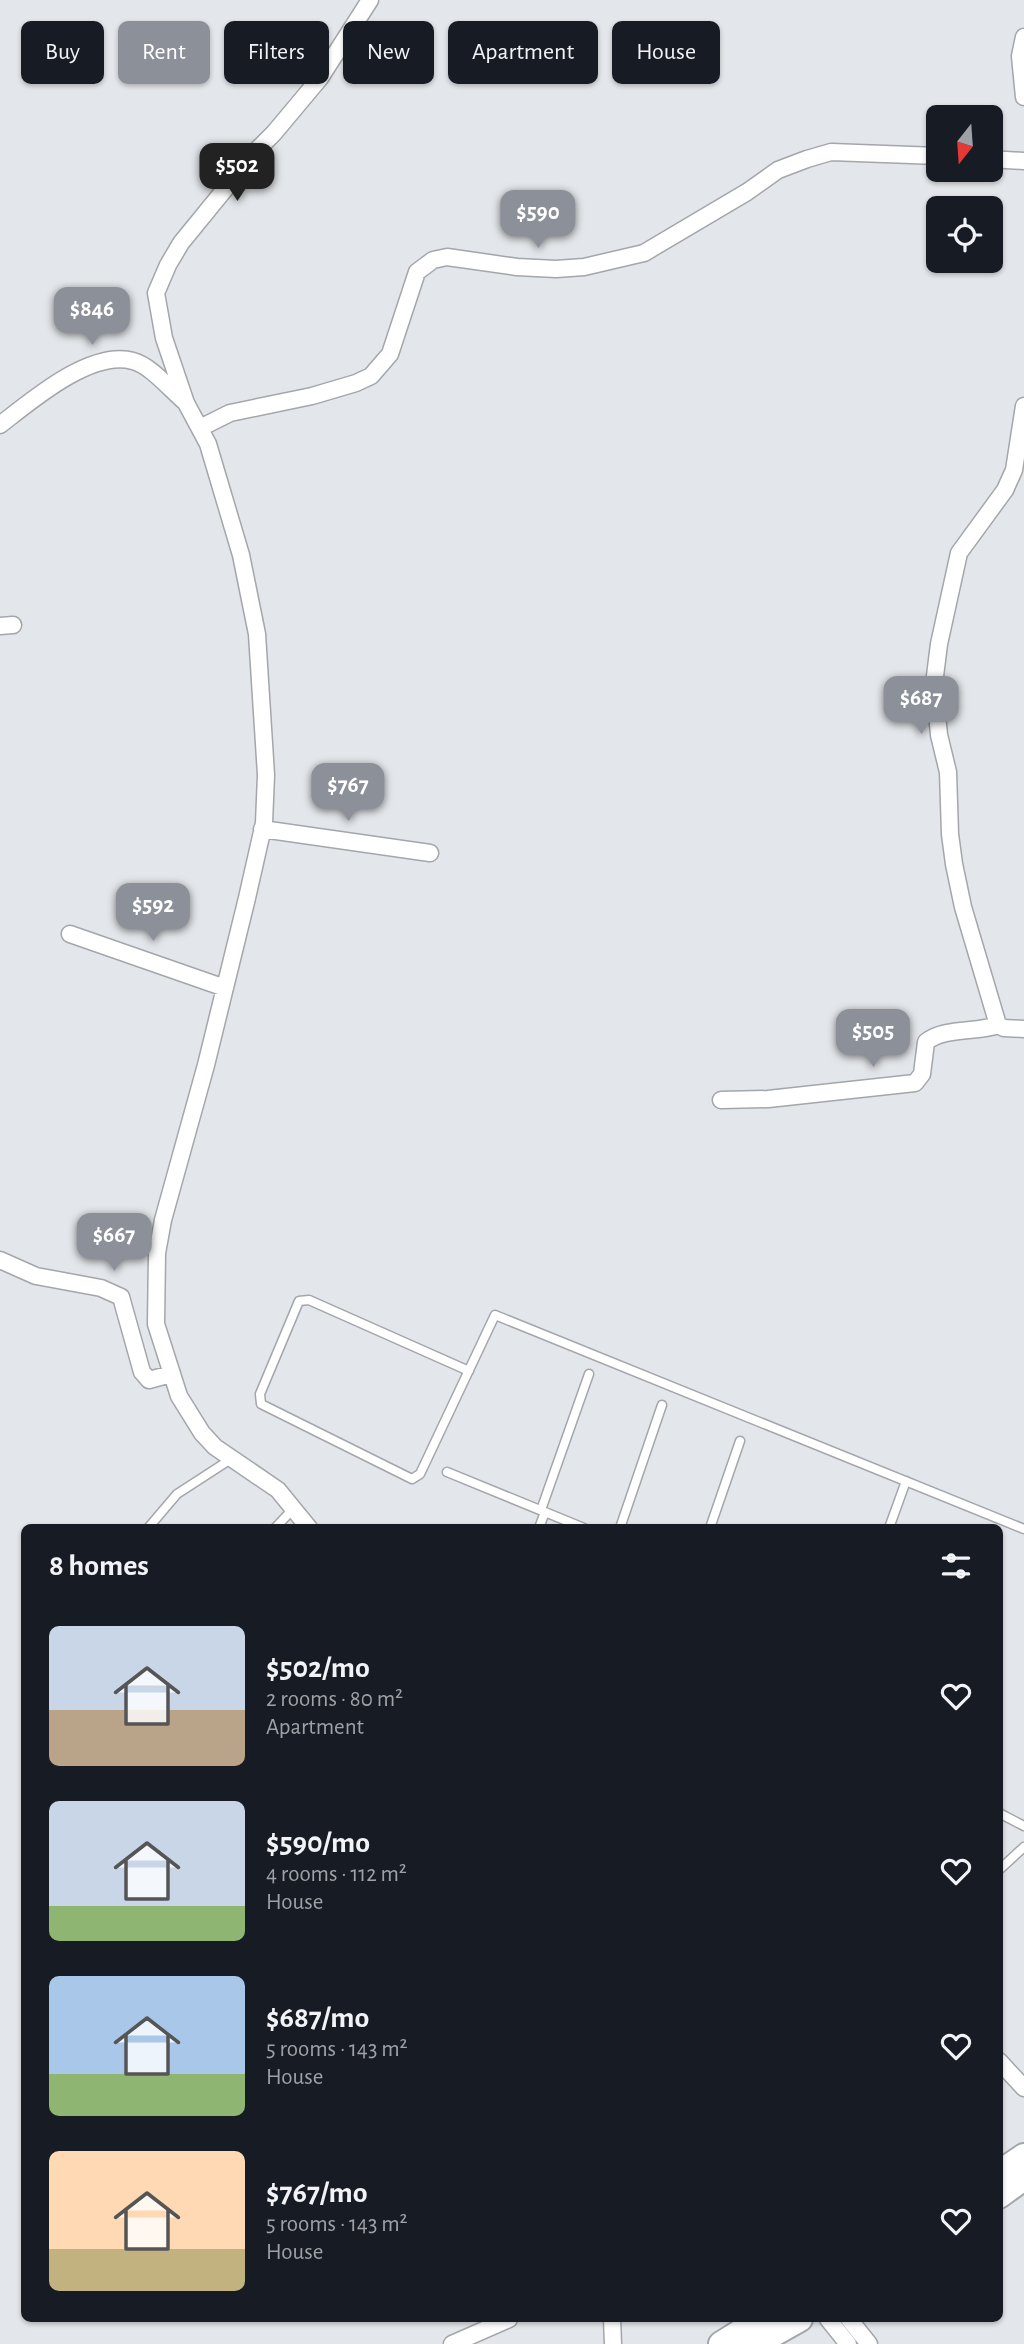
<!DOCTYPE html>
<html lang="en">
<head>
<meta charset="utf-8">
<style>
	:root { --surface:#171b24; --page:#242831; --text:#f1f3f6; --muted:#9ea1a6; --accent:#8c9099 }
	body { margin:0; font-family:"Alegreya Sans",sans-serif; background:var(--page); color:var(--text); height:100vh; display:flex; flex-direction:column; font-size:26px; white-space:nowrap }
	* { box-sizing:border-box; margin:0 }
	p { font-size:23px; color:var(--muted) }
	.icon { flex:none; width:38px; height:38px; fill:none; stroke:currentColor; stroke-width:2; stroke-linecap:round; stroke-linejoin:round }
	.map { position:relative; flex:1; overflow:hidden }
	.sheet { position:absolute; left:21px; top:1524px; width:982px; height:798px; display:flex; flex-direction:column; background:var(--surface); border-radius:10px; box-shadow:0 2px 5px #0004 }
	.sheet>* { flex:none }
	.top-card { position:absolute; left:21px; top:21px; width:984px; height:63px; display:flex; gap:14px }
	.needle { width:46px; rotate:197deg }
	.fabs { position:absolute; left:926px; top:105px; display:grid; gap:14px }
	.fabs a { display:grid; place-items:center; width:77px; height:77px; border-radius:10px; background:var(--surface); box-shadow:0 2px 5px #0004; font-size:35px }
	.price { position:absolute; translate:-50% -60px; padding:0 16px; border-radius:14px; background:var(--accent); color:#fff; font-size:23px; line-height:46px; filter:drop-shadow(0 2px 4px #0008) }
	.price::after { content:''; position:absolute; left:50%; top:42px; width:21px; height:16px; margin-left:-10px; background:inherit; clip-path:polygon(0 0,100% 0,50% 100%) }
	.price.selected { background:#222; color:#fff }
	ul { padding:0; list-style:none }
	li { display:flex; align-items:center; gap:21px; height:175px; padding:0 28px }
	li span { display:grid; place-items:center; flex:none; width:196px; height:140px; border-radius:10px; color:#555 }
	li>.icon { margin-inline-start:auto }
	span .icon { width:84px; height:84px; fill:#fffc; stroke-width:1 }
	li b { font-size:30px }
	h2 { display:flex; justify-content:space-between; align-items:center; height:84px; padding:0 28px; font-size:30px }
	.chip { padding:0 24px; border-radius:10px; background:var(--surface); box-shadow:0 2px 5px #0004; font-size:24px; line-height:63px }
	.chip.selected { background:var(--accent); color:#fff }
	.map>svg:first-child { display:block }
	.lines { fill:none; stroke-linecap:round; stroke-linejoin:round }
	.service-casing { stroke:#a3a6aa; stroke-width:11 }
	.minor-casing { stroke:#a3a6aa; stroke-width:19 }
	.primary-casing { stroke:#a3a6aa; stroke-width:28 }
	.service { stroke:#fff; stroke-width:8 }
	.minor { stroke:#fff; stroke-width:16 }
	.primary { stroke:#fff; stroke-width:24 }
</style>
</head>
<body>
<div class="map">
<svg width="1024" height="2344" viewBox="0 0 1024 2344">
	<rect width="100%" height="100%" fill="#e3e6ea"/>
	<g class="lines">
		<defs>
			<path id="service" d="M469,1371L309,1300L299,1301L260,1394L261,1404L412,1479L420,1474L495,1315L1024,1529
				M447,1472L584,1528
				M541,1510L589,1374
				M148,1528L177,1494L231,1459
				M275,1528L294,1508
				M539,1528L545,1512
				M620,1528L662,1405
				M710,1528L740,1441
				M889,1528L906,1481
				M999,1813L1024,1826
				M999,1870L1024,1847"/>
			<path id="minor" d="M1024,37L1020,56L1024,97
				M990,159L1024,161
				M1024,406L1014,470L1005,490L959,553L939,644L934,684L939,735L948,772L950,834L954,864L963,907L998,1025L1004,1028L1024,1029
				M0,425C31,401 91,349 133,361C150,365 171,390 184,401
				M200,428L230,413L312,396L356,383L371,376L390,354L417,272L433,260L447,257L517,267L556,269L584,267L644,253L747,192L778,170L807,159L831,152L938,156
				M0,626L13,625
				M262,829L430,853
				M70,934L225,988
				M721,1100L768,1099L915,1083L922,1074L926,1042C944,1027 976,1033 998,1025
				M0,1260L36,1276L101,1288L121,1297L142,1372L149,1380L171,1374
				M309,1528L278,1490L215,1447L202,1433L179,1396L156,1324L157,1253L163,1220L206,1065L247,898L264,823L266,775L257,634L241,555L208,444L186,403L164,338L156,293L168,265L181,243L256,151L274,133L320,78L370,0
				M999,2061L1024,2088
				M612,2319L613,2344
				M828,2319L848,2344
				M849,2319L869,2344
				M452,2344L509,2319"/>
			<path id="primary" d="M999,2173L1024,2156
				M999,2196L1024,2178
				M721,2344L761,2319
				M756,2344L800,2319"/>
		</defs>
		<use href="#service" class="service-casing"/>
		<use href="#minor" class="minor-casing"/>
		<use href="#primary" class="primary-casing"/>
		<use href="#service" class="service"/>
		<use href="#minor" class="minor"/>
		<use href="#primary" class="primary"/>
	</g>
</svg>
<div class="fabs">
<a><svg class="needle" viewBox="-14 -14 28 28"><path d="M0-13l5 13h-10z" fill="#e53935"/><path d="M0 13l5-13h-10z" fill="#9ea1a6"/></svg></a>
<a><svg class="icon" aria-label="locate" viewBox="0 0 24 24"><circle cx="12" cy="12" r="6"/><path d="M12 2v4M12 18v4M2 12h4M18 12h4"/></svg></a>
</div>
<b class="price selected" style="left:237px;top:203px">$502</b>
<b class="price" style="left:538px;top:250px">$590</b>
<b class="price" style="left:92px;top:347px">$846</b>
<b class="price" style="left:921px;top:736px">$687</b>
<b class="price" style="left:348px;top:823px">$767</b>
<b class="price" style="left:153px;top:943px">$592</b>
<b class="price" style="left:873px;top:1069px">$505</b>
<b class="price" style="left:114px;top:1273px">$667</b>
<div class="top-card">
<a class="chip">Buy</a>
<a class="chip selected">Rent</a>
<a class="chip">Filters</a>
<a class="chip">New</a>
<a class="chip">Apartment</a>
<a class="chip">House</a>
</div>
<section class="sheet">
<h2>8 homes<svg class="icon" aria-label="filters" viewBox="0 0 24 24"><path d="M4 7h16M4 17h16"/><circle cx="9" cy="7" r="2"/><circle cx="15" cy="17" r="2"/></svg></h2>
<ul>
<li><span style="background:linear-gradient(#c9d6e8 60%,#b9a48a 0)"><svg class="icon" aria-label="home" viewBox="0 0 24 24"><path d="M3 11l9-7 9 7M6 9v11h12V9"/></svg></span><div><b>$502/mo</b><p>2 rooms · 80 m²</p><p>Apartment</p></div><svg class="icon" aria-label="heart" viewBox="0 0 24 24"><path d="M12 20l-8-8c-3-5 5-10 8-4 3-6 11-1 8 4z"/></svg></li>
<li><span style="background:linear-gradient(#c9d6e8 75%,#8fb573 0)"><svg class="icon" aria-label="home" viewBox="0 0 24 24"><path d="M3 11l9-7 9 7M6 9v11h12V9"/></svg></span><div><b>$590/mo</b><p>4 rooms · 112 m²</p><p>House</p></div><svg class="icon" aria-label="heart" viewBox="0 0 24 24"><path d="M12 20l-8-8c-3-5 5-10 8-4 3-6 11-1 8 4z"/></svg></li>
<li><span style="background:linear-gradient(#a9c7e8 70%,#8fb573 0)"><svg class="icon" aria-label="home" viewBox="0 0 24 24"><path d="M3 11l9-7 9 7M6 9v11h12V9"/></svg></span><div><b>$687/mo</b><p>5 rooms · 143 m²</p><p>House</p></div><svg class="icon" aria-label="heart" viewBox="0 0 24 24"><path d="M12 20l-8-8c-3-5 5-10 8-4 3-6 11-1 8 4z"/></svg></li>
<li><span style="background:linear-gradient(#ffd9b3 70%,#c2b280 0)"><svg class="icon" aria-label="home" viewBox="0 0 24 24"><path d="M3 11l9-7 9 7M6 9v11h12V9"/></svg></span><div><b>$767/mo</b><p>5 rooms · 143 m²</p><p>House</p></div><svg class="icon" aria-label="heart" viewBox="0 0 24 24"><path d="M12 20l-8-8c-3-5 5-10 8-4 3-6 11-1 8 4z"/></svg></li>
</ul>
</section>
</div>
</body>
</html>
